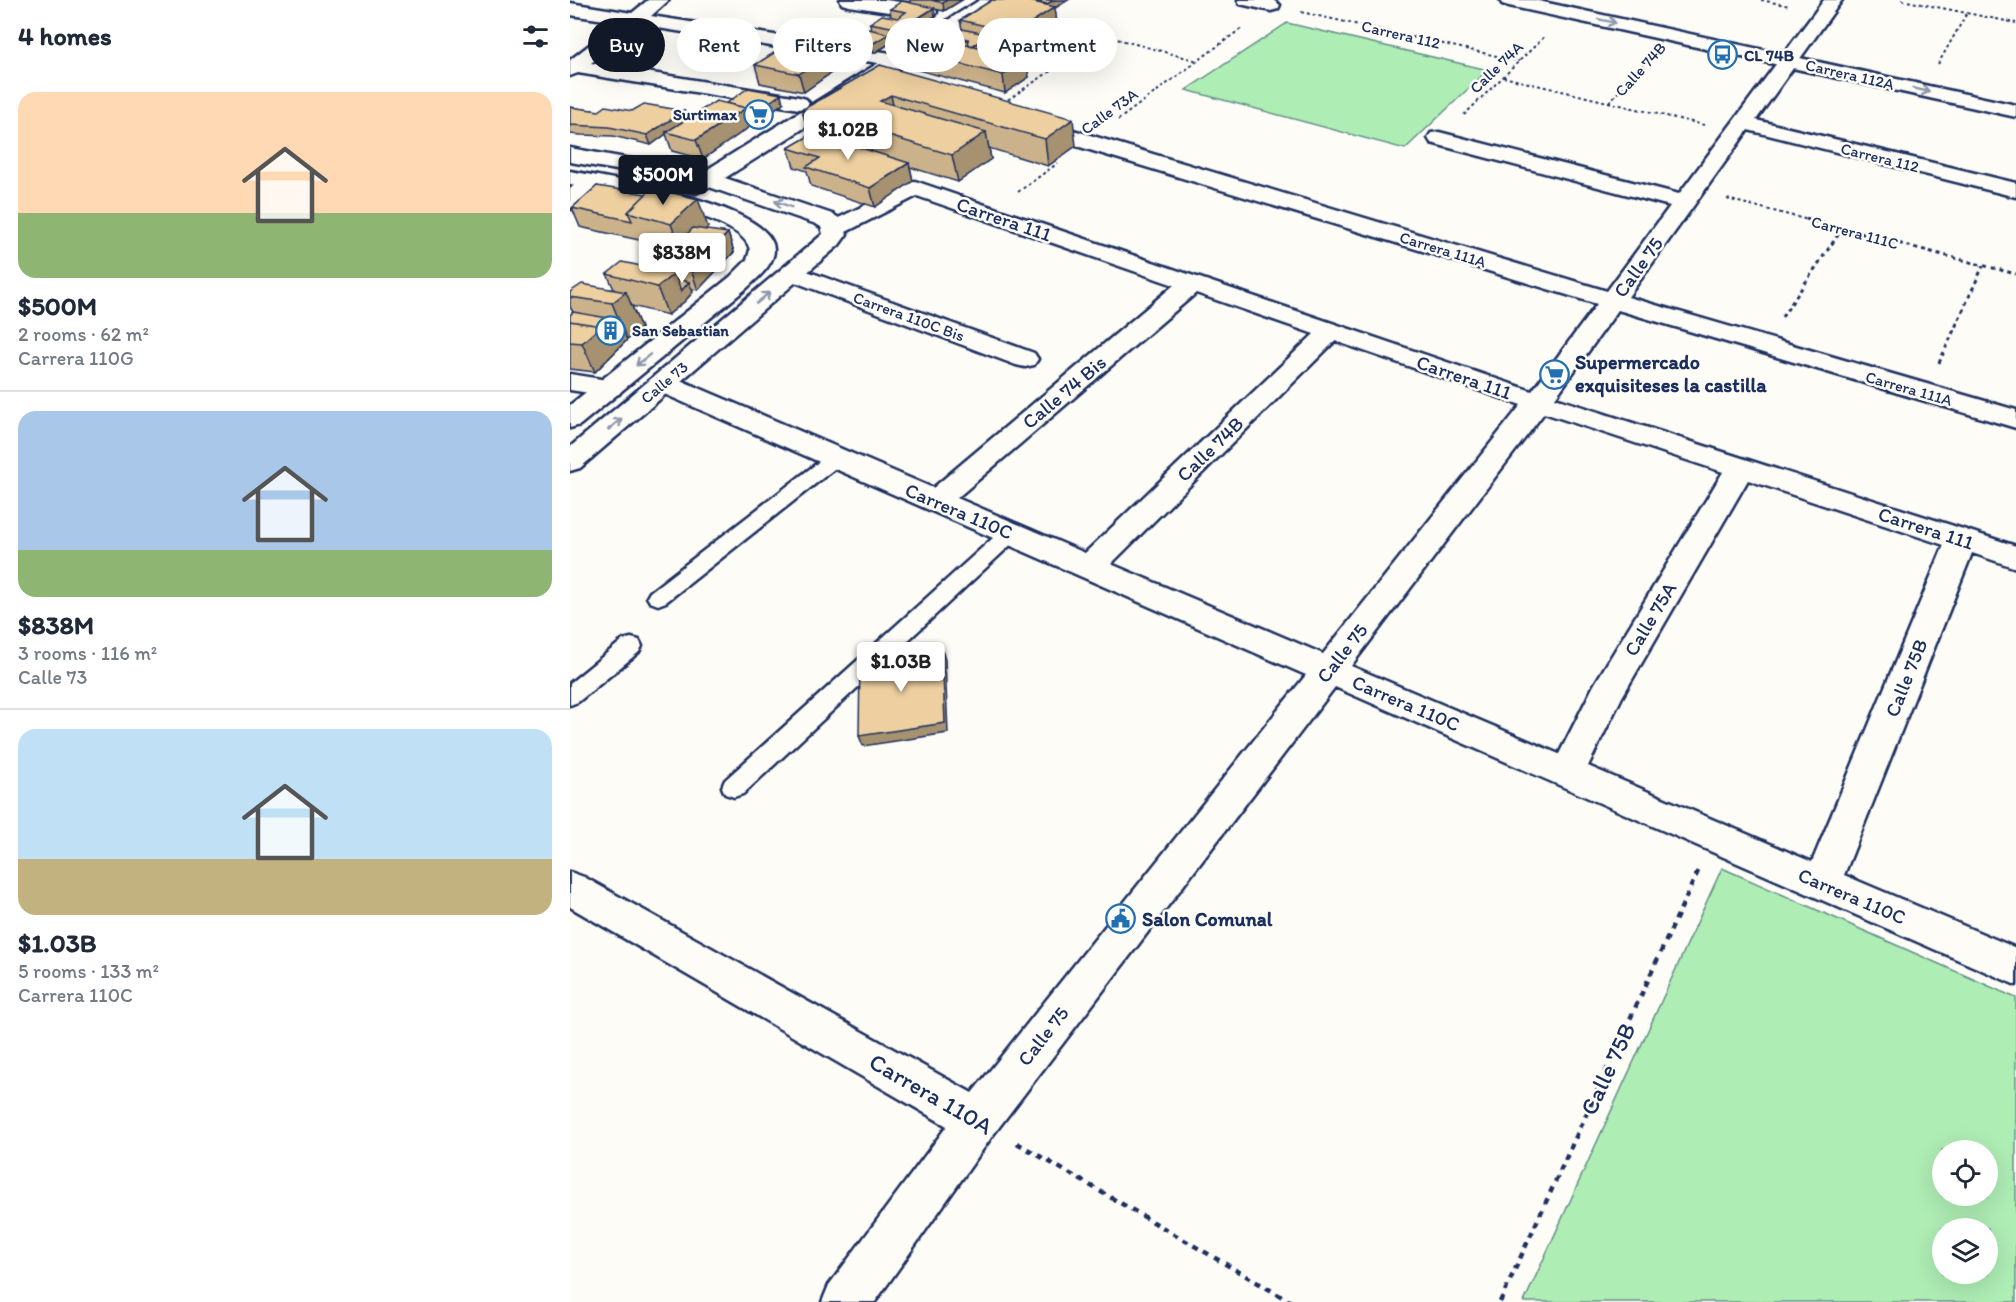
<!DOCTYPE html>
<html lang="en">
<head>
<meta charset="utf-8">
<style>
	:root { --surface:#fff; --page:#f2f2f3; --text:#1f2937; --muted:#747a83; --line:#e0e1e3; --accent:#111827 }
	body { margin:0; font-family:Itim,sans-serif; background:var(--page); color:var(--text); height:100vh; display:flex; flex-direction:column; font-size:22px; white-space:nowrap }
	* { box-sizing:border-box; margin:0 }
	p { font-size:20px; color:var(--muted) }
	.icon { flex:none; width:33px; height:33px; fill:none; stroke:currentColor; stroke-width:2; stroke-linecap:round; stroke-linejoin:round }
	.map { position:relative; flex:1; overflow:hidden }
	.sheet { display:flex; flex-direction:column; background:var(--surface); width:570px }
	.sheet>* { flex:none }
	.hud { position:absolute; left:18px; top:18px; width:570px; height:54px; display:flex; gap:12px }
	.tools { position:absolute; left:1362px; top:1140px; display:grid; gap:12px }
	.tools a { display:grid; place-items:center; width:66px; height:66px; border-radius:50%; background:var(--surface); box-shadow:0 6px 24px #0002; font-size:30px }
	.price { position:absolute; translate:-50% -51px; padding:0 14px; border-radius:6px; background:#fff; color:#222; font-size:20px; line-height:39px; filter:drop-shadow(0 2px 3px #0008) }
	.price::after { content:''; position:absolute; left:50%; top:36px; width:18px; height:14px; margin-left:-9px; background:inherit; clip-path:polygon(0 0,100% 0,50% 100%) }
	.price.on { background:var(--accent); color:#fff }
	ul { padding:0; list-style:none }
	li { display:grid; align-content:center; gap:12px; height:318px; padding:0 18px }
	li+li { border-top:2px solid var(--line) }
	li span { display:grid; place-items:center; height:186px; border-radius:18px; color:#555 }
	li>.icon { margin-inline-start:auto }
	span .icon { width:108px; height:108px; fill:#fffc; stroke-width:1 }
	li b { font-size:26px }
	h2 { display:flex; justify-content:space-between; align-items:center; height:72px; padding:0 18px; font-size:26px }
	.chip { padding:0 21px; border-radius:27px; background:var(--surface); box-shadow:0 6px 24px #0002; font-size:21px; line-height:54px }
	.chip.on { background:var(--accent); color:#fff }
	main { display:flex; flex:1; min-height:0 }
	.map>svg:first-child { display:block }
	.green { fill:#aeedb4; stroke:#648e89; stroke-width:1.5; fill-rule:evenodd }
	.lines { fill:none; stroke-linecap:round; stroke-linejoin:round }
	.lane-casing { stroke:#1b2f5e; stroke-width:5 }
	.street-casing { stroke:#1b2f5e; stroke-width:5 }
	.secondary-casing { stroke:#1b2f5e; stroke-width:5 }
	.path-far2 { stroke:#1b2f5e; stroke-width:2; stroke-dasharray:3 3; stroke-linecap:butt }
	.path-far1 { stroke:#1b2f5e; stroke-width:3; stroke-dasharray:4 4; stroke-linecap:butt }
	.path { stroke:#1b2f5e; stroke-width:4.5; stroke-dasharray:6 6; stroke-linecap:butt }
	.lane { fill:#fdfcf7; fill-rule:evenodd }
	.street { fill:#fdfcf7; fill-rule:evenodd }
	.secondary { fill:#fdfcf7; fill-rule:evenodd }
	.wall { fill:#ccb28a; stroke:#1b2f5e; stroke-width:1.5 }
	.shaded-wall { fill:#a69170; stroke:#1b2f5e; stroke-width:1.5 }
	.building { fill:#edcfa0; stroke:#1b2f5e; stroke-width:1.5 }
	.oneway { stroke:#8c96aa }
	.labels { text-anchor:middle; stroke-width:5; stroke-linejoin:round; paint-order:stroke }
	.far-street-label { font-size:16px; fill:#1b2f5e; stroke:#fdfcf7 }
	.far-poi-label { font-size:16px; font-weight:bold; fill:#1b2f5e; stroke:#fdfcf7; text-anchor:start }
	.street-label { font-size:20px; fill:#1b2f5e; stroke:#fdfcf7 }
	.poi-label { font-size:20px; font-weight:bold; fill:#1b2f5e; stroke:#fdfcf7; text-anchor:start }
	.near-street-label { font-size:24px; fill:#1b2f5e; stroke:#fdfcf7 }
</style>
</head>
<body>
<main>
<section class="sheet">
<h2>4 homes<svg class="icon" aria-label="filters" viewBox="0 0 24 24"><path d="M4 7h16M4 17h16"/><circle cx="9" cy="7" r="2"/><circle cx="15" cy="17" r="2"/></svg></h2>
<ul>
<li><span style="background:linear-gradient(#ffd9b3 65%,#8fb573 0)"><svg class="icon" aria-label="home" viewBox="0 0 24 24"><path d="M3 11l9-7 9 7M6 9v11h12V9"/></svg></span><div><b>$500M</b><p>2 rooms · 62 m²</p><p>Carrera 110G</p></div></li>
<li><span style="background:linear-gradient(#a9c7e8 75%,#8fb573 0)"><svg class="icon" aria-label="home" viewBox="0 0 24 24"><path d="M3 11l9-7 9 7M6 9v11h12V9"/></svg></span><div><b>$838M</b><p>3 rooms · 116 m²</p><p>Calle 73</p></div></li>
<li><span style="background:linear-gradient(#bfe0f5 70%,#c2b280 0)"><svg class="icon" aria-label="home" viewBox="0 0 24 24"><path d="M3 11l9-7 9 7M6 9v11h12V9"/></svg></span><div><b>$1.03B</b><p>5 rooms · 133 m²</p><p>Carrera 110C</p></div></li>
</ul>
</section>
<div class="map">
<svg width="1446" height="1302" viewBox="0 0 1446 1302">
	<rect width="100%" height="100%" fill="#fdfcf7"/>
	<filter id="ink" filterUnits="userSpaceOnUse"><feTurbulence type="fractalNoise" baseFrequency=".0167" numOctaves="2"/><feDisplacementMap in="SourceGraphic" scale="12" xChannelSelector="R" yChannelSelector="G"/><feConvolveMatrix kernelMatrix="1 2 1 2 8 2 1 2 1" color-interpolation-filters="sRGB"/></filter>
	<g filter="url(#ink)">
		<path class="green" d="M717,23L918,70L835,149L616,90Z
			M1152,868L1446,998V1302H954ZM1418,1150V1196H1372V1150ZM1418,1228V1274H1372V1228Z"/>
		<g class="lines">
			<defs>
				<path id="lane" d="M266,452L273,454L276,458L273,462L96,602L88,605L80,602L77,597L80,592L259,454Z
					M441,526L448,528L451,533L448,538L173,794L164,797L155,794L152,787L155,780L434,528Z
					M61,638L69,640L72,646L69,652L8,702L0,705V683L53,640Z"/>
				<path id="street" d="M78,0H99L81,16L327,54L334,56L337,60L334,64L327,66L69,25L21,63L229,97L236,99L239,103L236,107L229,109L8,73L0,76V60L49,22L0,15V3L62,13Z
					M270,0H316L358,6L365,8L367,12L365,16L358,18L279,6L272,4Z
					M668,0H703L710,5L708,9L701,11L670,4Z
					M1254,0H1272L1186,120L1446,183V197L1178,130L1058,297L1446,410V428L1048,310L985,398L1446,546V568L1402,553L1274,875L1446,948V985L765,687L423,1135L305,1302H252L259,1285L377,1126L0,907V872L14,877L402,1093L736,675L83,389L80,383L83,377L93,375L103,377L363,488L604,285L347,196L272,234L264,236L256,234L252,229L256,224L345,181L962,391L1027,304L454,130L451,125L454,120L462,119L470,120L1037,291L1100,206L861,143L858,138L861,133L869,132L1109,194ZM626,293L744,334L515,553L387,498ZM765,341L951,405L753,654L541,564ZM974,413L1153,472L1024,685L989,754L781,666ZM1178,480L1374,545L1242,862L1018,766L1052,697Z
					M21,175L29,177L32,182L8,207L0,209V189L13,177Z
					M223,266L464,353L468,359L464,365L455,367L446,365L214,278L211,273L214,268Z
					M0,374L49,382L53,388L49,394L39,396L0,390Z"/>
				<path id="secondary" d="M410,0H432L430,4L155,178L262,214L269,218L277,234L269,245L10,468L0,471V447L253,234L251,227L246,224L139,187L126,193L118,191L115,186L117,182L0,162V148L133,172Z
					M930,0H964L1446,105V117L939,6L932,4Z
					M0,171C37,178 204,204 204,250C204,265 187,278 178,287L10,425L0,428V405L160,277L177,260L180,250C175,214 33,191 0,185Z"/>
			</defs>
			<use href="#lane" class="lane-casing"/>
			<use href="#street" class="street-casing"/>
			<use href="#secondary" class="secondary-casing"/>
			<path class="path-far2" d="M1191,0L1220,6
				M1332,0L1446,23
				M731,12L949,61
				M484,22L628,61
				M1368,64L1397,13
				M933,77L1134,125
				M1039,102L1078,60
				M433,103L534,35
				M894,115L974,37
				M548,120L672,28
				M448,192L488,163
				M1157,199L1242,221"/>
			<path class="path-far1" d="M1236,219L1446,274
				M1212,317L1272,229
				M1369,363L1413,266"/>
			<path class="path" d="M447,1143L721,1302
				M930,1302L1129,869"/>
			<use href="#lane" class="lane"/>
			<use href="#street" class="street"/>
			<use href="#secondary" class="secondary"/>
		</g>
		<path class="wall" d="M340,0H392L374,11L364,9L365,16L332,38L320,35L321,43L304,53L292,50L294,58L261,73L234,92L190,83L185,65L220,48L219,47H284L282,39L301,29L300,23L321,17L320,9L340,3Z
			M422,0H498L485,8L487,24L448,50L421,44L414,49L459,77L435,93L344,69L340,51L382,35L392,29L390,20Z
			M310,65L506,146L478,166L419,148L421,159L388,182L340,167L343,181L305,207L241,186L237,171L224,167L218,148L239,136L232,110Z
			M157,103H213L181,126L133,159L102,151L96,134L81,145L43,136L11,135L0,134V107L29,111H62L117,119Z
			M27,186L138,227L134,230L158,233L164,252L128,290L122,289L123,292L115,301L98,315L62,306L71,328L57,340L25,372L0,369V315L3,312L0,307V292L44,289L37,274L90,270L88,264L103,249L69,240L10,227L2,208Z"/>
		<path class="shaded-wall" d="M377,0H392L374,11L373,3Z
			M484,0H498L485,8L487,24L448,50L445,33L478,11L477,4Z
			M364,8L365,16L332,38L331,29Z
			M319,34L321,43L304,53L302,44Z
			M420,35L421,44L401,57L399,48Z
			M291,49L294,58L261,73L234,92L229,74L256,56Z
			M456,59L459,77L435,93L433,75Z
			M211,94L213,103L181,126L133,159L126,140L176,108Z
			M321,95L326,121L310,101Z
			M114,111L117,120L96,132V134L81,145L77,135Z
			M503,119L506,146L478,166L475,139Z
			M416,132L421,159L388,182L382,155Z
			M339,163L343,181L305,207L300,188Z
			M128,199L138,227L111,251L101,224Z
			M158,233L164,252L128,290L121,270Z
			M105,273L111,291L119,282L123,292L115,301L98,315L87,287Z
			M56,292L71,328L57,340L42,303Z
			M49,320L57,340L25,372L12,343L31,326Z
			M372,650L375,660L378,733L293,746L289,736Z"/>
		<path class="building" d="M361,0H377L373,3Z
			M422,0H455L485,7L445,33L390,20Z
			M460,0H484L477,4Z
			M332,1L364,8L331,29L300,23L312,15L328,18L336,12L320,9Z
			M299,29L319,34L302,44L282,39Z
			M392,29L420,35L402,46L399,45L398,39L382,35Z
			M371,33L398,39L392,43L456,59L433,75L340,51Z
			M231,39L291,49L258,64L256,56L243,53L245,52L219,47Z
			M213,47L256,56L229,74L185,65Z
			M310,65L503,119L475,139L321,95L310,101L416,132L382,155L232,110Z
			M178,88L211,94L178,117L176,108L157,103Z
			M146,101L176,108L126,140L96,132Z
			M74,104L114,111L77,135L39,127L0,125V107L29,111L36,106L62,111Z
			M244,133L339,163L300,188L236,167L250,158L218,148Z
			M27,186L76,194L58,212L62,221L2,208Z
			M82,188L128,199L101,224L58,212Z
			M123,228L158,233L121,270L88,264Z
			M52,262L105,273L87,287L37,274Z
			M107,279L119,282L111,291Z
			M12,284L56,292L42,303L0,297V292Z
			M3,312L49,320L34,335L31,326L0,321V315Z
			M0,321L31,326L12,343L0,342Z
			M372,650L375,723L289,736L290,662Z"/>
		<defs><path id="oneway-shaft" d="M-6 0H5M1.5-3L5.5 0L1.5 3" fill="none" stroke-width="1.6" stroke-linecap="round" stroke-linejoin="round" transform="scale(1.5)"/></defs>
		<g class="oneway">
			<use href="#oneway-shaft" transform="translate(1037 21) rotate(12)"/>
			<use href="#oneway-shaft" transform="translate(1351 90) rotate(13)"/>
			<use href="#oneway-shaft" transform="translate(213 204) rotate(-160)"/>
			<use href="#oneway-shaft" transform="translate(193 298) rotate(-40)"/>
			<use href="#oneway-shaft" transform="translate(73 360) rotate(141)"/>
			<use href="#oneway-shaft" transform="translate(45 424) rotate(-40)"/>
		</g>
	</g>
	<defs>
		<symbol id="bus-ring" viewBox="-11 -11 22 22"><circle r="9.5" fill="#fdfcf7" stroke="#1f6fb2" stroke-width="1.5"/><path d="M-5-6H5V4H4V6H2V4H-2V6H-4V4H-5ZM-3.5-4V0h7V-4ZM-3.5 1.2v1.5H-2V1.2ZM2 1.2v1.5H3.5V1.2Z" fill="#1f6fb2"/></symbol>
		<symbol id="supermarket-ring" viewBox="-11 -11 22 22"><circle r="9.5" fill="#fdfcf7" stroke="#1f6fb2" stroke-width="1.5"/><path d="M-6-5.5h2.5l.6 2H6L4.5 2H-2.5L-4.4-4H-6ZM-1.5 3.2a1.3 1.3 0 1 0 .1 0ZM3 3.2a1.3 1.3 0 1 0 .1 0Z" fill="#1f6fb2"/></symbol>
		<symbol id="building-ring" viewBox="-11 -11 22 22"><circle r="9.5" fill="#fdfcf7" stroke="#1f6fb2" stroke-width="1.5"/><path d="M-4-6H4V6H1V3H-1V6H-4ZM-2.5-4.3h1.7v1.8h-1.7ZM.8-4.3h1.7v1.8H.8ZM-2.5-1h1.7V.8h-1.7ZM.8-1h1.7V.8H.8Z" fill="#1f6fb2"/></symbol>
		<symbol id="civic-ring" viewBox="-11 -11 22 22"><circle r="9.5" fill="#fdfcf7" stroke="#1f6fb2" stroke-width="1.5"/><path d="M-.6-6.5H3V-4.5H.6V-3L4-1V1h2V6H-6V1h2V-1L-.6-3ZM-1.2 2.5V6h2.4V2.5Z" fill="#1f6fb2"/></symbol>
	</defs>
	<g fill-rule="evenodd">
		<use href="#bus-ring" x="1136" y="38" width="33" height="33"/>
		<use href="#supermarket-ring" x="172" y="98" width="33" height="33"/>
		<use href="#building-ring" x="24" y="314" width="33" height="33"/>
		<use href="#supermarket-ring" x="968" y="358" width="33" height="33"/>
		<use href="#civic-ring" x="534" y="902" width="33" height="33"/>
	</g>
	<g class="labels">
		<g class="far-street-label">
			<text transform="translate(831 34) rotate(13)" y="6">Carrera 112</text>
			<text transform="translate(926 67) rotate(-44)" y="6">Calle 74A</text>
			<text transform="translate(1070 69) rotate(-48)" y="6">Calle 74B</text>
			<text transform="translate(1280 74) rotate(13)" y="6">Carrera 112A</text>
			<text transform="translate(539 111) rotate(-36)" y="6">Calle 73A</text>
			<text transform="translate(1310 157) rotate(14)" y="6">Carrera 112</text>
			<text transform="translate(1285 232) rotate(15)" y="6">Carrera 111C</text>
			<text transform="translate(873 249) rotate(17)" y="6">Carrera 111A</text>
			<text transform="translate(339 316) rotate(20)" y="6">Carrera 110C Bis</text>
			<text transform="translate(94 382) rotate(-40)" y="6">Calle 73</text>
			<text transform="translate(1339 388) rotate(16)" y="6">Carrera 111A</text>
		</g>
		<g class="far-poi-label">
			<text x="1174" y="61">CL 74B</text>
			<text x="167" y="120" text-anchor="end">Surtimax</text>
			<text x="62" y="336">San Sebastian</text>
		</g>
		<g class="street-label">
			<text transform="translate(434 219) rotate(19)" y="7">Carrera 111</text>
			<text transform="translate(1068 267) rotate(-54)" y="7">Calle 75</text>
			<text transform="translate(894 377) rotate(19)" y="7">Carrera 111</text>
			<text transform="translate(494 392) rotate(-40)" y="7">Calle 74 Bis</text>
			<text transform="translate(640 449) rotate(-44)" y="7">Calle 74B</text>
			<text transform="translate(389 511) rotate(23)" y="7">Carrera 110C</text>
			<text transform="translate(1356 528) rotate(18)" y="7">Carrera 111</text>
			<text transform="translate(1080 619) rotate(-59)" y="7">Calle 75A</text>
			<text transform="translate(772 653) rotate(-52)" y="7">Calle 75</text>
			<text transform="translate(1336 678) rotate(-68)" y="7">Calle 75B</text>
			<text transform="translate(836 703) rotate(23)" y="7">Carrera 110C</text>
			<text transform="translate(1282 896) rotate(23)" y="7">Carrera 110C</text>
			<text transform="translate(473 1036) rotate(-52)" y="7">Calle 75</text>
		</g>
		<g class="poi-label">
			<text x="1005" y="369">Supermercado<tspan x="1005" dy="23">exquisiteses la castilla</tspan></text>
			<text x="572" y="926">Salon Comunal</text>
		</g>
		<g class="near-street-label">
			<text transform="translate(1038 1069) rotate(-65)" y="8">Calle 75B</text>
			<text transform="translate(361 1094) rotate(30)" y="8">Carrera 110A</text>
		</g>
	</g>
</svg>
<div class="tools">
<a><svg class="icon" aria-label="locate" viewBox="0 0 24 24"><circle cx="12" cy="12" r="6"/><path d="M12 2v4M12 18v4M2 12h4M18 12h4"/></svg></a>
<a><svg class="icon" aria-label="layers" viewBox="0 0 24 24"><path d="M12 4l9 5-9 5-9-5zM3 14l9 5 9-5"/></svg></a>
</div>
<b class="price" style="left:278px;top:161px">$1.02B</b>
<b class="price on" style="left:93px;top:206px">$500M</b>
<b class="price" style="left:112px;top:284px">$838M</b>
<b class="price" style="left:331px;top:693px">$1.03B</b>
<div class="hud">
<a class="chip on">Buy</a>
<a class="chip">Rent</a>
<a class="chip">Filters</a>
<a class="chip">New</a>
<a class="chip">Apartment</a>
</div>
</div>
</main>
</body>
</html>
